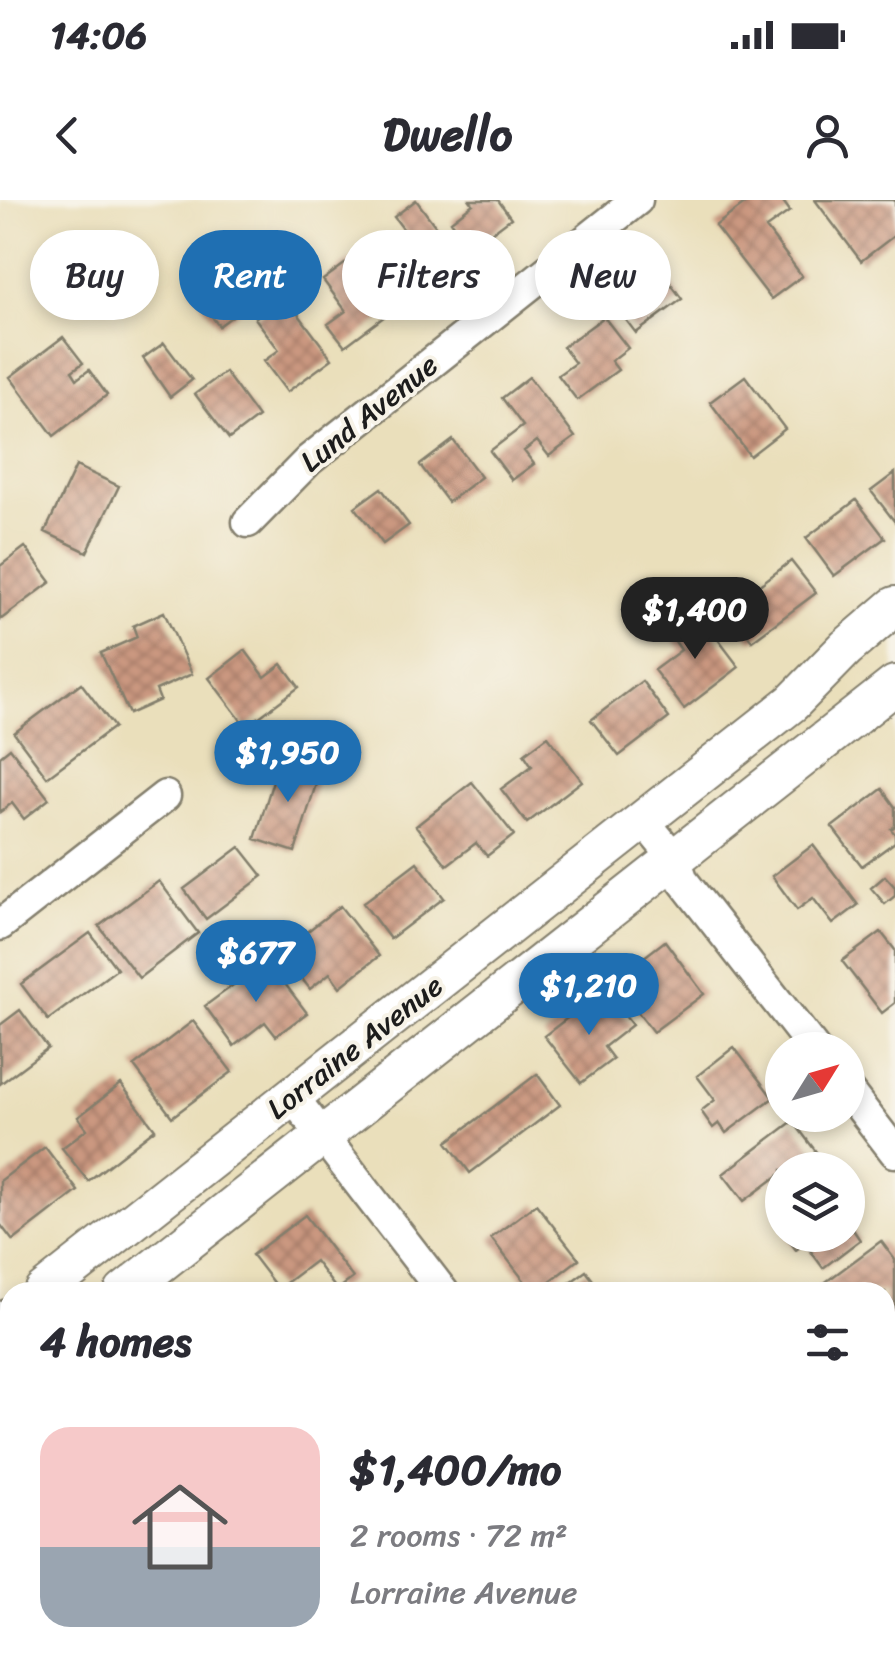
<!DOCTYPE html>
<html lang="en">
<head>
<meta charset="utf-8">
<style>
	:root { --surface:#fff; --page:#f2f2f3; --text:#2b2b33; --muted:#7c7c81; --line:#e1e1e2; --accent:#1f6fb2 }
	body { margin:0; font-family:Sriracha,sans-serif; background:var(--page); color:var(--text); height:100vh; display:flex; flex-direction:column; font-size:38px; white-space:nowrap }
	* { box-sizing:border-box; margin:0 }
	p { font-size:32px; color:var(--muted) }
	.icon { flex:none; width:55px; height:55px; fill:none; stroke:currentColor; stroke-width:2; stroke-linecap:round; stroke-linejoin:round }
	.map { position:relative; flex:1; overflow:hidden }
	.sheet { position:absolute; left:0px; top:1082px; width:895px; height:392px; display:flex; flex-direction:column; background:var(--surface); border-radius:30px 30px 0 0; box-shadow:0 5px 15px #0003 }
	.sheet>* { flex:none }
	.top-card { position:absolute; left:30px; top:30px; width:835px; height:90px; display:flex; gap:20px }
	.needle { width:65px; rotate:53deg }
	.fabs { position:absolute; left:765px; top:832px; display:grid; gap:20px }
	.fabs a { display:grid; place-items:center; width:100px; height:100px; border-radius:50%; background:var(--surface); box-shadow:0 5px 15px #0003; font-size:50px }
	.price { position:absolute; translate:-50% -85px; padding:0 22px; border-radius:35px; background:var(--accent); color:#fff; font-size:32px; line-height:65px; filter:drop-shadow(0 2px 5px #0008) }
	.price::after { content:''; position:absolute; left:50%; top:60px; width:30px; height:22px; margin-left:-15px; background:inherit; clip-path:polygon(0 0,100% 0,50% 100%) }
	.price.on { background:#222; color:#fff }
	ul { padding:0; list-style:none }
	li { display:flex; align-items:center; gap:30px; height:250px; padding:0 40px }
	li+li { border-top:2px solid var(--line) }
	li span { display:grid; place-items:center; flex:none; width:280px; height:200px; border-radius:30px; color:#555 }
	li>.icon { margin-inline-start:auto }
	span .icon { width:120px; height:120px; fill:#fffc; stroke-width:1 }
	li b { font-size:42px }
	h2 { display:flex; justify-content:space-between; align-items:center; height:120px; padding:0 40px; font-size:42px }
	.tag { padding:0 35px; border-radius:45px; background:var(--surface); box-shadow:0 5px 15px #0003; font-size:35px; line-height:90px }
	.tag.on { background:var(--accent); color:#fff }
	.status { display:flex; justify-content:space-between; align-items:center; height:70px; padding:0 50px; background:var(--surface); direction:ltr }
	.status svg { height:28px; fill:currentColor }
	header { display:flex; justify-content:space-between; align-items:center; height:130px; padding:0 40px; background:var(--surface); font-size:45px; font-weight:700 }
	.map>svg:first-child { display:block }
	.building { fill:url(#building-cross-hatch) }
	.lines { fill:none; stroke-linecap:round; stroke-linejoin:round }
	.minor-casing { stroke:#837e6c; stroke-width:35 }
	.tertiary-casing { stroke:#837e6c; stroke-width:42 }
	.minor { stroke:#fff; stroke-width:30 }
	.tertiary { stroke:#fff; stroke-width:38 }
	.labels { text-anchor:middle; stroke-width:8; stroke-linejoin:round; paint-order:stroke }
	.street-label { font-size:30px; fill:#1c1c1c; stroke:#f7f3e8 }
</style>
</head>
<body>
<div class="status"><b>14:06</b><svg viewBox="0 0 49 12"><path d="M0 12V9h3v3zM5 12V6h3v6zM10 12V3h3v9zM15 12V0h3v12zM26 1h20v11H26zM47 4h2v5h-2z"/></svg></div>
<header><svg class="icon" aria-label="back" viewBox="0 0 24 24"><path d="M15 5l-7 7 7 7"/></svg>Dwello<svg class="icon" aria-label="person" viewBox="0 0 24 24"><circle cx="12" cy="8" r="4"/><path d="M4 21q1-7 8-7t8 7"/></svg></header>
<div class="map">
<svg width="895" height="1474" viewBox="0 0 895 1474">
	<defs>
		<pattern id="building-cross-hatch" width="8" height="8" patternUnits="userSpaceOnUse" patternTransform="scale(2.5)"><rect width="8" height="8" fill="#cb9880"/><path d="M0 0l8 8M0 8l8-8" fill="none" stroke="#a47b68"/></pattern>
	</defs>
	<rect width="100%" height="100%" fill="#f7f3e8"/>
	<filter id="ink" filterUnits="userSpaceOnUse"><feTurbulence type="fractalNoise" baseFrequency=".01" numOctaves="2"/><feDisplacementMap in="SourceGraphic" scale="20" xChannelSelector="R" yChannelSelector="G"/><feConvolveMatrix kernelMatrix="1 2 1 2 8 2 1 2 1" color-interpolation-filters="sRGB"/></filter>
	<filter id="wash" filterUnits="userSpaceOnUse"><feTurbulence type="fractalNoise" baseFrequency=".0048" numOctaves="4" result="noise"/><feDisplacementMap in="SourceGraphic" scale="40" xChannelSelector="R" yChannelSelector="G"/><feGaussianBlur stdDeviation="2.25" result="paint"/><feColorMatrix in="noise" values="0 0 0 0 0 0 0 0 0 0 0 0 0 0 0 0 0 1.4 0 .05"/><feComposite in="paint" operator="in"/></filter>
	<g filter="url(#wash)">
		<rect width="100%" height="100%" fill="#eadfbb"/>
		<g id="blocks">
			<path class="building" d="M416,0L445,39L426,53L438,68L400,97L372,60L407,34L394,17Z
				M470,0H498L511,18L471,48L451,21L473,4Z
				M750,0H782L790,11L766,28L802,76L771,99L715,26Z
				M815,0H895V35L861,61Z
				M350,60L389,113L345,146L328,124L346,111L323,80Z
				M660,69L682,99L636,133L614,104Z
				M214,71L242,109L219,126L190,88Z
				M284,95L332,159L287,192L264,161L279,150L255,118Z
				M604,117L628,148L611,161L618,170L577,200L558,175L575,163L563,147Z
				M63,137L83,163L72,171L77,179L89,170L107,195L54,236L10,177Z
				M164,143L192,180L170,197L143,158Z
				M225,172L258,217L229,239L195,194Z
				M745,176L785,229L750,256L710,202Z
				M529,177L575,237L549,256L537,241L524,251L534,264L512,280L490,251L523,226L502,198Z
				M453,240L481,277L448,302L420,265Z
				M76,266L119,286L87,352L45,332Z
				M895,273V322L871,291Z
				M381,288L409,325L383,344L355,307Z
				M856,300L885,338L834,376L806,338Z
				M25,347L51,382L0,420V366Z
				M791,361L816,393L752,441L728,409Z
				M164,412L192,474L156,490L160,500L129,514L101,453L137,437L133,426Z
				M698,413L739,467L684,509L654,470L681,450L670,434Z
				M245,450L265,477L282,464L299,487L246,527L209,478Z
				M642,481L669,518L619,556L591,520Z
				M81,483L114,527L47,577L14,533Z
				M548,536L582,581L527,623L501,589L532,566L524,554Z
				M10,548L49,599L24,619L12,603L0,612V556Z
				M280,558L320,571L295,652L255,639Z
				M472,582L514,635L487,656L476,643L447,665L416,626Z
				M882,589L895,607V626L891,629L895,634V642L862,666L832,627Z
				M813,645L858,705L833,724L813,698L797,710L772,676Z
				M240,647L263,676L206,719L184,689Z
				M417,662L444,698L390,739L363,703Z
				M885,676L895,687V696L885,704L871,688Z
				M159,681L198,733L139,778L99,726Z
				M340,706L379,756L340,787L330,773L310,789L281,752Z
				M881,732L895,750V803L882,813L842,761Z
				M90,733L117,769L48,820L21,784Z
				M665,741L704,794L653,832L627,798L652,779L639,761Z
				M267,760L307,813L276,836L265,822L234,846L205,806Z
				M609,795L632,825L604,847L613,859L581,883L544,836L574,813L578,818Z
				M20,810L48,848L0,884V825Z
				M193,821L232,872L172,917L134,866Z
				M734,847L773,898L726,933L719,923L713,928L701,911L715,900L697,876Z
				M537,874L560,905L470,973L447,942Z
				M121,884L155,929L88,981L62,948L87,929L78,917Z
				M793,921L826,965L820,970H782V980L779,975L744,1001L723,974Z
				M45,947L78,991L13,1041L0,1024V981Z
				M536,1004L579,1059L536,1092H533L491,1038Z
				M305,1015L353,1078L337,1090L315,1061L278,1089L252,1055Z
				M848,1022L860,1040L823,1068L805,1043L796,1050L785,1035H848Z
				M881,1041L895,1060V1116L885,1123V1092H823L819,1087Z
				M586,1071L602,1092H557Z
				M10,1378V1465H32L20,1474H0V1385Z
				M891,1396L895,1402V1474H874L867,1465H885V1401Z
				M551,1465H616L604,1474H557Z"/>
		</g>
	</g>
	<g filter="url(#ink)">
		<use href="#blocks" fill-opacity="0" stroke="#837e6c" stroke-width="2.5"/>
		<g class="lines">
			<defs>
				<path id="minor" d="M248,322L309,260L637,0
					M643,620L675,659L683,681L815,850
					M0,725L165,596
					M848,891L895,952
					M292,896L443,1092
					M0,1266L10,1279
					M156,1465L163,1474
					M729,1465L735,1474"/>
				<path id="tertiary" d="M43,1092L792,503L846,448L895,406
					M124,1092L895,485
					M0,1126L10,1118
					M0,1190L10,1182"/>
			</defs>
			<use href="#minor" class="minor-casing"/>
			<use href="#tertiary" class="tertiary-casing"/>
			<use href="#minor" class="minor"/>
			<use href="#tertiary" class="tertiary"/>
		</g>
	</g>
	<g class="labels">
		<g class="street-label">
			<text transform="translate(369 213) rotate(-39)" y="10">Lund Avenue</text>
			<text transform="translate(355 847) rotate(-38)" y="10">Lorraine Avenue</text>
		</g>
	</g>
</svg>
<div class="fabs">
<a><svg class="needle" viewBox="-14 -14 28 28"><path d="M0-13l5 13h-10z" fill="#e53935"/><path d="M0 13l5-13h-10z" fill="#7c7c81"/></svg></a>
<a><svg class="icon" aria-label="layers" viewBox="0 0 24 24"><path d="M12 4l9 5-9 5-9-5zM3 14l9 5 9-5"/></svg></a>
</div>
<b class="price on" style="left:695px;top:462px">$1,400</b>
<b class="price" style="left:288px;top:605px">$1,950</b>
<b class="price" style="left:256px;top:805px">$677</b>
<b class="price" style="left:589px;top:838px">$1,210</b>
<div class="top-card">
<a class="tag">Buy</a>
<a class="tag on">Rent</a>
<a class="tag">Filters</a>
<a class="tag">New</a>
</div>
<section class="sheet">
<h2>4 homes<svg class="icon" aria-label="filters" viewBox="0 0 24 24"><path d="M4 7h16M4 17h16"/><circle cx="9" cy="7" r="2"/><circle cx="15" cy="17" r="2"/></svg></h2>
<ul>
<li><span style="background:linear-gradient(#f6c9c9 60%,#9aa5b1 0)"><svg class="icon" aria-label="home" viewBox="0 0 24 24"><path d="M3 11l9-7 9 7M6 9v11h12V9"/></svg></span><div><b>$1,400/mo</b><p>2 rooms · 72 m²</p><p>Lorraine Avenue</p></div></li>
</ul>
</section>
</div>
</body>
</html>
